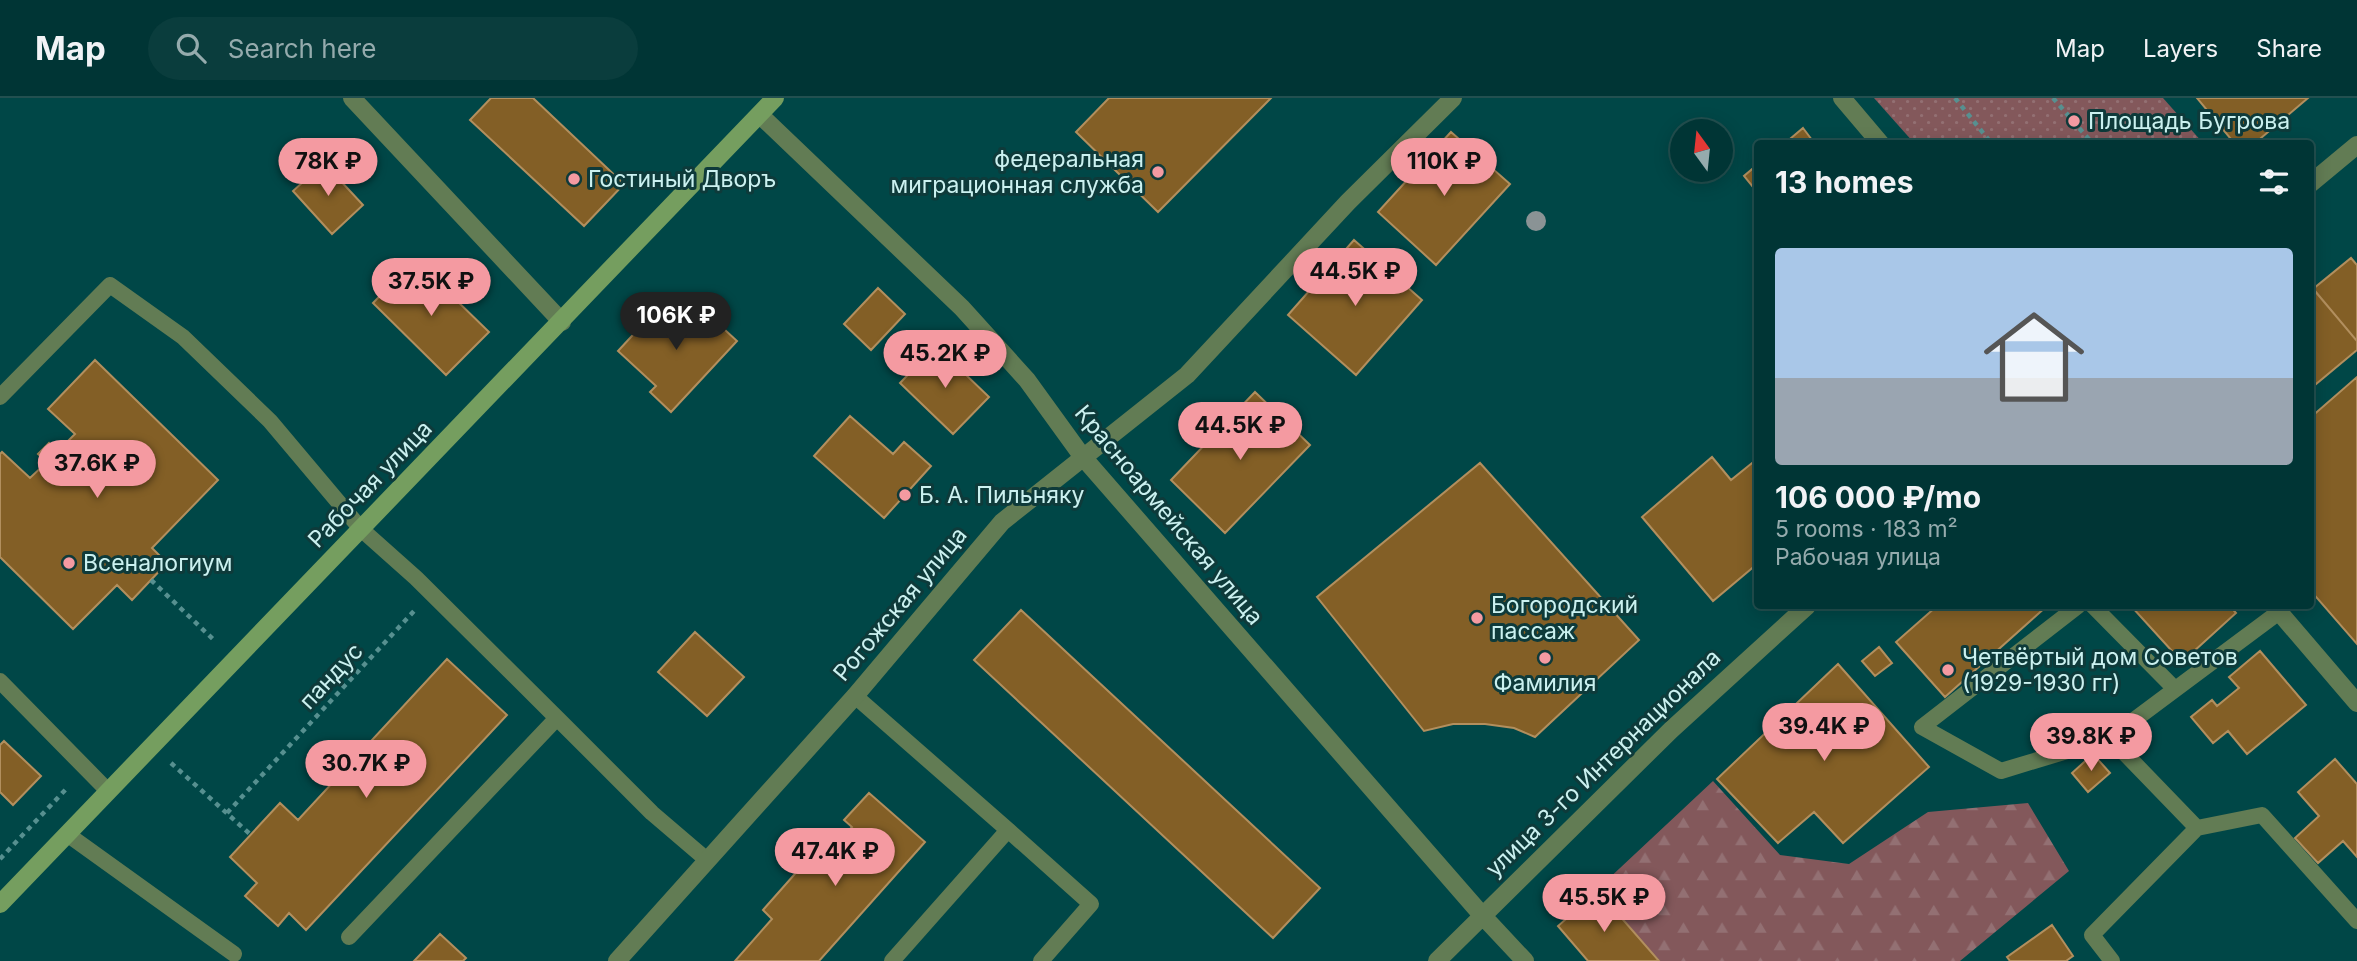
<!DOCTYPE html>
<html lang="en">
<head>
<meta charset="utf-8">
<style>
	:root { --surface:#003535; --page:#0a3d3d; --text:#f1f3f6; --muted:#95abad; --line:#225050; --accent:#f49aa1 }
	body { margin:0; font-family:Inter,sans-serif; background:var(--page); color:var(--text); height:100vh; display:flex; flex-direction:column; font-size:26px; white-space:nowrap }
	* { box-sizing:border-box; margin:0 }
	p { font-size:23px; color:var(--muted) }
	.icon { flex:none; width:38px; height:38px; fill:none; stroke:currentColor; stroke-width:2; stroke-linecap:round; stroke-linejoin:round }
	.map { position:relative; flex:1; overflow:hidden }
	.sheet { position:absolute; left:1754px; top:42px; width:560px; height:469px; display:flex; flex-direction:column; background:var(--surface); border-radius:7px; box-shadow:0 4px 18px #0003,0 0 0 2px var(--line) }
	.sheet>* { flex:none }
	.needle { width:46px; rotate:345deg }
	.fabs { position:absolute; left:1670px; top:21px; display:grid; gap:14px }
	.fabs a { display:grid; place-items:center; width:63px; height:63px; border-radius:50%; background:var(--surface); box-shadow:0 4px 18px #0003,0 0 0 2px var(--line); font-size:35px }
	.price { position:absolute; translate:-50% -60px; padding:0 16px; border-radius:24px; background:var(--accent); color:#111; font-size:23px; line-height:46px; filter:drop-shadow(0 2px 4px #0008) }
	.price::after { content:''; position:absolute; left:50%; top:42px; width:21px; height:16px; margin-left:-10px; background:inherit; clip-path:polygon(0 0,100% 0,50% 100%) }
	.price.selected { background:#222; color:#fff }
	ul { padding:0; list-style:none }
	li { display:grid; align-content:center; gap:14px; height:371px; padding:0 21px }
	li+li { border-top:2px solid var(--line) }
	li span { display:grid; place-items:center; height:217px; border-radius:7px; color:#555 }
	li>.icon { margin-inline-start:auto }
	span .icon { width:126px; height:126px; fill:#fffc; stroke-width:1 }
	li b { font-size:30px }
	h2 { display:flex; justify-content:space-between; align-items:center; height:84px; padding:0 21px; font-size:30px }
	header { display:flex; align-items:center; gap:42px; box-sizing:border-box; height:98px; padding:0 35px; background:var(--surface); border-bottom:2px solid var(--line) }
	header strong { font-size:33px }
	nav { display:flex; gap:38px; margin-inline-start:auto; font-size:24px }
	.search { width:490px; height:63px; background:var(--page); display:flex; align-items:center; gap:18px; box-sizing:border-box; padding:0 24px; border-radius:38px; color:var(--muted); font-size:26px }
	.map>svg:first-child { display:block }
	.grass { fill:url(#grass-dots) }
	.forest { fill:url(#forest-firs) }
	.building { fill:#835f26; stroke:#b28f5e; stroke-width:2 }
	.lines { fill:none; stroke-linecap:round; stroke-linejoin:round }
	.path { stroke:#579090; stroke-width:4.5; stroke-dasharray:5 5; stroke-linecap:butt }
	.service { stroke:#627c54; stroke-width:16 }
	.minor { stroke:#627c54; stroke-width:18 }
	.secondary { stroke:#759e5f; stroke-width:18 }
	.tree { fill:#8a9395 }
	.poi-dot { fill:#f49aa1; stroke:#0e3a3a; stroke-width:2.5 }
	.labels { text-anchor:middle; stroke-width:6; stroke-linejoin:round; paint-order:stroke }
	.poi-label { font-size:23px; fill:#cbf1f0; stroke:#0e3a3a; text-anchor:start }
	.street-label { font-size:23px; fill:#cbf1f0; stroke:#0e3a3a }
</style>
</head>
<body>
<header>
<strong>Map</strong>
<div class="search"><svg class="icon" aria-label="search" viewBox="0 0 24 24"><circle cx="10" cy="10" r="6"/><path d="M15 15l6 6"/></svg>Search here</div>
<nav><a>Map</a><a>Layers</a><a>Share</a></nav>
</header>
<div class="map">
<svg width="2357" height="863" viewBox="0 0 2357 863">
	<defs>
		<pattern id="grass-dots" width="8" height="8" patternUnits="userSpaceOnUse" patternTransform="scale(1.75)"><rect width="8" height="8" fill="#83585b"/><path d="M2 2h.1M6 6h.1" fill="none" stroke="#937073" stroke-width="1.8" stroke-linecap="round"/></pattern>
		<pattern id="forest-firs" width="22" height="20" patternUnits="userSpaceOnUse" patternTransform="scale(1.75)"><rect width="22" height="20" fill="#83585b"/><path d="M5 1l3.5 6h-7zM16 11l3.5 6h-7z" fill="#937073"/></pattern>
	</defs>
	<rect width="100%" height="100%" fill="#004747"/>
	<path class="grass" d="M1874,0H2163L2203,45H1914Z"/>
	<path class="forest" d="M1713,683L1780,757L1849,766L1928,714L2028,705L2069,773L1960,863H1595L1558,828Z"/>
	<path class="building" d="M491,0H533L624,86L584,128L470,22Z
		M1109,0H1271L1158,114L1076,34Z
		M2197,0H2308L2254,46H2235Z
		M1803,30L1815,46H1784Z
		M1451,34L1510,86L1436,167L1378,114Z
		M324,65L363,107L332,136L293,93Z
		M1757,67V94L1744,78Z
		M1354,142L1422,202L1356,277L1288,217Z
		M2351,160L2357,167V243L2313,191Z
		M415,162L489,234L446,277L373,205Z
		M2310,187L2357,243V252L2310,291Z
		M878,190L905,216L871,252L844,226Z
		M668,199L698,226L703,221L707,225L712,220L737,243L671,314L650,294L656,288L618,253Z
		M936,248L989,299L953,336L900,285Z
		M95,262L218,382L152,450L167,465L132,502L117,487L73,531L0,459V356L2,354L30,380L47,364L38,356L49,345L57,354L75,336L48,311Z
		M2357,279V546L2310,492V320Z
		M1255,294L1310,347L1225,435L1171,382Z
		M850,318L893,356L904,344L931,368L884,420L814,358Z
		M1712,359L1731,382L1757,361V466L1713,503L1642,419Z
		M1480,365L1639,542L1535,639L1514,630L1485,626H1453L1424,633L1317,499Z
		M1937,508H2047L1945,599L1896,544Z
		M2131,508H2230L2236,515L2182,564Z
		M1021,512L1320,790L1273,840L974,562Z
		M695,534L744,579L707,618L658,574Z
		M1879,549L1892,565L1875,578L1862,563Z
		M2260,553L2306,607L2247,656L2228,633L2213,645L2191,619L2212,602L2217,608L2239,590L2229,579Z
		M447,561L507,617L306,832L289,815L278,828L245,798L257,785L230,759L280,705L298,722Z
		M1838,566L1929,669L1843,745L1814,714L1778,745L1717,681Z
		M4,643L41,678L13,707L0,694V647Z
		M2093,656L2110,675L2088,694L2072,675Z
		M2335,661L2357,686V759L2343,743L2318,765L2295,740L2319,718L2298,694Z
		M869,695L925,744L819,863H735L772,821L763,812L809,760L818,768L852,729L844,722Z
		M1598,793L1659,863H1588L1558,828Z
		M2052,827L2073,858L2066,863H2010L2007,859Z
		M440,836L466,860L463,863H414Z"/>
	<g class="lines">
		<path class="path" d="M1955,0L1992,46
			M2053,0L2093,46
			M151,482L216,544
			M171,665L251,737
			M227,715L414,513
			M0,761L68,689"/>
		<path class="service" d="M0,299L110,187L183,239L270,323L361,431L416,480L557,620L349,839
			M2078,508L1922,629L2001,673L2110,640
			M2093,508L2175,591
			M2279,514L2110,640L2197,730L2262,717L2357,823
			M0,583L108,693
			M855,598L1008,732L892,863
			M557,620L652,715L707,762
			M1008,732L1091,806L1041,863
			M67,736L234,856
			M2112,863L2092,837L2197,730"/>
		<path class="minor" d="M352,0L562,224
			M1842,0L1881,46
			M760,17L962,210L1027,282L1082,358L1481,816L1525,863
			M2310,86L2357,47
			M2274,508L2357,605
			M617,863L855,598L1002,424L1187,277L1348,104L1453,0
			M1437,863L1671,632L1807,508"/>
		<path class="secondary" d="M0,806L775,0"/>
	</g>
	<circle class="tree" cx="1536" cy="123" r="10"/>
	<g class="poi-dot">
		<circle cx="2074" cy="23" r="7"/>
		<circle cx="1158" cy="74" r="7"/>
		<circle cx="574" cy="81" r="7"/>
		<circle cx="905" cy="397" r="7"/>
		<circle cx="69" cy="465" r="7"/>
		<circle cx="1477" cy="520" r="7"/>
		<circle cx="1545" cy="560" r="7"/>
		<circle cx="1948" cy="572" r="7"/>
	</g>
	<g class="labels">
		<g class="poi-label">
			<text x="2088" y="31">Площадь Бугрова</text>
			<text x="1144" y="69" text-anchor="end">федеральная<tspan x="1144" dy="26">миграционная служба</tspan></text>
			<text x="588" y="89">Гостиный Дворъ</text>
			<text x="919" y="405">Б. А. Пильняку</text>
			<text x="83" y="473">Всеналогиум</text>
			<text x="1491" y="515">Богородский<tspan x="1491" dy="26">пассаж</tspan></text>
			<text x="1962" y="567">Четвёртый дом Советов<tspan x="1962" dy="26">(1929-1930 гг)</tspan></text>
			<text x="1545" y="593" text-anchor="middle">Фамилия</text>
		</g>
		<g class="street-label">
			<text transform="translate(370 386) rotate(-46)" y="8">Рабочая улица</text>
			<text transform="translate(1169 417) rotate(50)" y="8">Красноармейская улица</text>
			<text transform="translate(900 506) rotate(-50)" y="8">Рогожская улица</text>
			<text transform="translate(331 578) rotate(-47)" y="8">пандус</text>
			<text transform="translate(1603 665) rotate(-44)" y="8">улица 3-го Интернационала</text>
		</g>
	</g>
</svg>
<div class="fabs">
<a><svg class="needle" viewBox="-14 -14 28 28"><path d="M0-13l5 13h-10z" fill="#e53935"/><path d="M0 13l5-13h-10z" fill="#95abad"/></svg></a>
</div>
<b class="price" style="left:328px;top:100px">78K ₽</b>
<b class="price" style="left:1444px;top:100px">110K ₽</b>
<b class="price" style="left:1355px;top:210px">44.5K ₽</b>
<b class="price" style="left:431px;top:220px">37.5K ₽</b>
<b class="price selected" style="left:676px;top:254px">106K ₽</b>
<b class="price" style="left:945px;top:292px">45.2K ₽</b>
<b class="price" style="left:1240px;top:364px">44.5K ₽</b>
<b class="price" style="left:97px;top:402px">37.6K ₽</b>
<b class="price" style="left:1824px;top:665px">39.4K ₽</b>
<b class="price" style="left:2091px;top:675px">39.8K ₽</b>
<b class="price" style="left:366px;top:702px">30.7K ₽</b>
<b class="price" style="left:835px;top:790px">47.4K ₽</b>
<b class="price" style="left:1604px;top:836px">45.5K ₽</b>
<section class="sheet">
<h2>13 homes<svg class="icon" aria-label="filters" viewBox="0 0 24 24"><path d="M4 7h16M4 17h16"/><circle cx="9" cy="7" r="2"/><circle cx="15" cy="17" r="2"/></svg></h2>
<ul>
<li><span style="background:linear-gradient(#a9c7e8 60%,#9aa5b1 0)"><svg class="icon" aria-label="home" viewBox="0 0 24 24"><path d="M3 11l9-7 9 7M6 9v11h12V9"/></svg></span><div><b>106 000 ₽/mo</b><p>5 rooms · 183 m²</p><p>Рабочая улица</p></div></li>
</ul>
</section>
</div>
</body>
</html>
